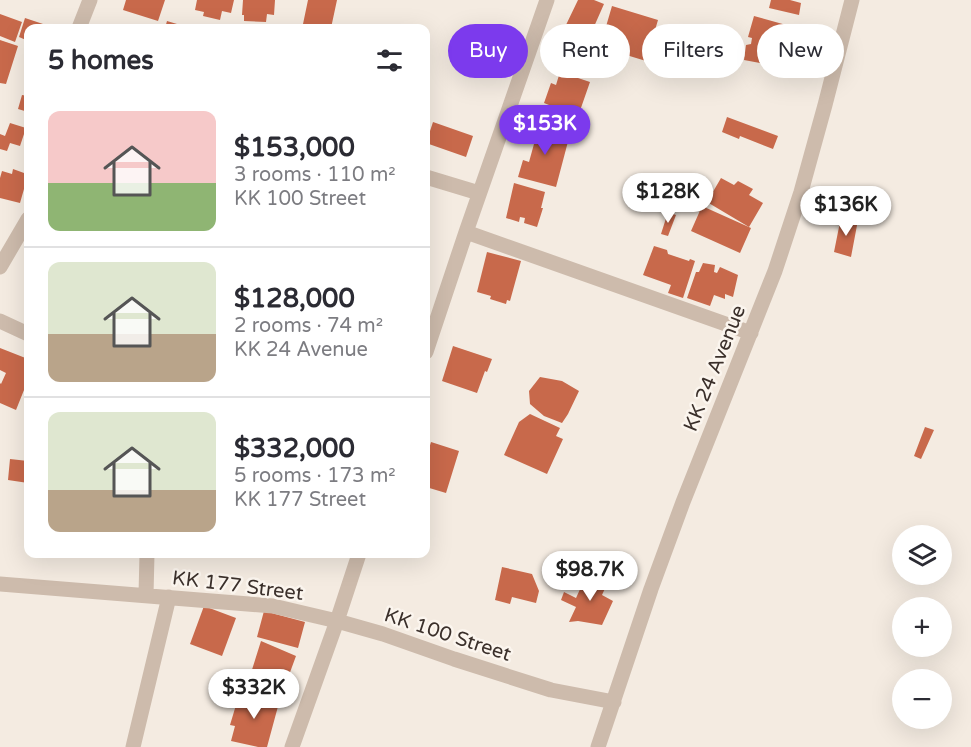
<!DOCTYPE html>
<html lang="en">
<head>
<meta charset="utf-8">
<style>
	:root { --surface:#fff; --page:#f7f7f7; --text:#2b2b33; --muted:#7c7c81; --line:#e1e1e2; --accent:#7c3aed }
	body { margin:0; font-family:"Varela Round",sans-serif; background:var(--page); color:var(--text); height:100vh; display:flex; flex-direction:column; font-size:22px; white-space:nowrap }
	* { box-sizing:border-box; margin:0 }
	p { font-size:20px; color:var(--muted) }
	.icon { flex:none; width:33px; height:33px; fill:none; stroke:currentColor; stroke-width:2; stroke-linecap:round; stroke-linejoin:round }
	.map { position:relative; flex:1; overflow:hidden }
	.drawer { position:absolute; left:24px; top:24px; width:406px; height:534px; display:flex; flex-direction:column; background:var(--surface); border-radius:12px; box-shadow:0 6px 24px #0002 }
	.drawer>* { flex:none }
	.guide { position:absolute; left:448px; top:24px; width:432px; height:54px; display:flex; gap:12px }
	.tools { position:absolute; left:892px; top:525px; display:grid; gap:12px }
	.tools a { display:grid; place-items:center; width:60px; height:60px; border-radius:50%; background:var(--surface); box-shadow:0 6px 24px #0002; font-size:30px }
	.price { position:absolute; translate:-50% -51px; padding:0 14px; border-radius:21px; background:#fff; color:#222; font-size:20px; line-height:39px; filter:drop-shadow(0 2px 3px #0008) }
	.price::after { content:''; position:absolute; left:50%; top:36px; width:18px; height:14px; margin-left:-9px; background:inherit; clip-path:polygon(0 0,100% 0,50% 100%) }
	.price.current { background:var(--accent); color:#fff }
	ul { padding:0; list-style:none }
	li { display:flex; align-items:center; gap:18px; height:150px; padding:0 24px }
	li+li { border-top:2px solid var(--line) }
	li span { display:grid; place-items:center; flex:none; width:168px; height:120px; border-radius:12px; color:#555 }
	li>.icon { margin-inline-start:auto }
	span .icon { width:72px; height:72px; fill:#fffc; stroke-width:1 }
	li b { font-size:26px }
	h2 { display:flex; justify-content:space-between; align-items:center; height:72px; padding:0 24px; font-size:26px }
	.chip { padding:0 21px; border-radius:27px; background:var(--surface); box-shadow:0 6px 24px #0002; font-size:21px; line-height:54px }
	.chip.current { background:var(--accent); color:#fff }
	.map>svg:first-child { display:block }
	.building { fill:#c8694b }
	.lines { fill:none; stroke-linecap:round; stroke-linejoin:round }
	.minor { stroke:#cdbbac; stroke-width:15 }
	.labels { text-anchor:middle; stroke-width:5; stroke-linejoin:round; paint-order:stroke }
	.street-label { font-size:20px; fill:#3b302b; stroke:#fbf5ee }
</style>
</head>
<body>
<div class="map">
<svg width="971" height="747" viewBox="0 0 971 747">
	<rect width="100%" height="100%" fill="#f4ebe1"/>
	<path class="building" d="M126,0H165L158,21L123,10Z
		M197,0H234L231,13L222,11L220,20L203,16L204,12L195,10Z
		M243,0H275L274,15L267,14L266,22L244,21V15H242Z
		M308,0H337L331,28L303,24Z
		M578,0H594L604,4L589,38L565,27Z
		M771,0H790L801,3L799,15L769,8Z
		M612,6L658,20L646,61L600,47Z
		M0,14L22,22L15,42L0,36Z
		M754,16L797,28L793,43L789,45L785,61L777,60L776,66L744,60L746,45L751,44L752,38L748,37Z
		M25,18L49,26L48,28H28V45L25,44L26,40L19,37Z
		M167,21L187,27L186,28H165Z
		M0,40L18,46L6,84L0,83Z
		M560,72L590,82L575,125L545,115L549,105L544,103L551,83L556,85Z
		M22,95L28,96V112L18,109Z
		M727,117L778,136L773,149L740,136L739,139L722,132Z
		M433,122L473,136L466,157L426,143Z
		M10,123L26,128L20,146L10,143L7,151L0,149V134L5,136Z
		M533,124L570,134L556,187L518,177L523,160L529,162L534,144L528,143Z
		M13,169L24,173L26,182L20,203L0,198V178L2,171L12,174Z
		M721,178L734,185L738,181L753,189L749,195L763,203L749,227L707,202Z
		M514,183L545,192L541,208H543L537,227L524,223L525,218L520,217L519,222L506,218Z
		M702,206L751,228L740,253L691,231Z
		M668,212L676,215L668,236L661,234Z
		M841,217L858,220L851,257L834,252Z
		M654,246L667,250L668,254L689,261L690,259L695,261L683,298L668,293L671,285L643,275Z
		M487,252L521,261L510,301L507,300L506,304L490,299L491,296L477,292Z
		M703,263L715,265L714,272L717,273L720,267L738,275L733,297L725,294V299L714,295L710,306L687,298L696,272H699Z
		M453,346L492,359L487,372L485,371L477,393L442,381Z
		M0,348L28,359V380L16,410L0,403V383L1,384L6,373L0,370Z
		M540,377L562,381L579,391L568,414L562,423L544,416L530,404L529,391Z
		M530,414L560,428L556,436L563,439L547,474L504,455L519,422Z
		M925,427L934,430L921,459L914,456Z
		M431,442L459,451L446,493L426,487V452H428Z
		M10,459L28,461V483L8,480Z
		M502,567L532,574L539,591L536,603L512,597L510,604L495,600Z
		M587,574L607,584L602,595L613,601L602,625L578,621L569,622L576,607L561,600L564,592L576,598Z
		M204,606L236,618L222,656L190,644Z
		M264,611L305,622L298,648L257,637Z
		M261,641L296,656L285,686L250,676Z
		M261,694L280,699L267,747H258L231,741L235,726L230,725L239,695L245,697Z"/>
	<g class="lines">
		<path class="minor" d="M79,28L90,0
			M426,177L479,193
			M466,232L751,333
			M0,267L28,219
			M0,321L28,334
			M426,352L466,232L547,0
			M359,554L337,621L383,634L454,659L551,690L614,702
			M0,584L273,606L337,621L292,747
			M146,595L147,554
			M133,747L169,597
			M598,747L651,589L683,502L775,271L801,192L825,105L852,0"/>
	</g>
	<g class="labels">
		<g class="street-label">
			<text transform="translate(714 368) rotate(-68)" y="7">KK 24 Avenue</text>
			<text transform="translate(238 585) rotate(7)" y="7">KK 177 Street</text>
			<text transform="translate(448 634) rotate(18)" y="7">KK 100 Street</text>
		</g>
	</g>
</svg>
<div class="tools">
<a><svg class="icon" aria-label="layers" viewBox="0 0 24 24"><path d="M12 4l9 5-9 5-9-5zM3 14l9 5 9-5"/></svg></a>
<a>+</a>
<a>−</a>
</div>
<b class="price current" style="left:545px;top:156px">$153K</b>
<b class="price" style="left:668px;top:224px">$128K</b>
<b class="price" style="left:846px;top:237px">$136K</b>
<b class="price" style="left:590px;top:602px">$98.7K</b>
<b class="price" style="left:254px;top:720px">$332K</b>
<div class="guide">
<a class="chip current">Buy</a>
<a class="chip">Rent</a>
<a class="chip">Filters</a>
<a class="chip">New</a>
</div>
<section class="drawer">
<h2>5 homes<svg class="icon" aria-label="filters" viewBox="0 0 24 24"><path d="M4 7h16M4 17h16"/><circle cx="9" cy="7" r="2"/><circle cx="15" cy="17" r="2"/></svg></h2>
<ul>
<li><span style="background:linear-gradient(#f6c9c9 60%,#8fb573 0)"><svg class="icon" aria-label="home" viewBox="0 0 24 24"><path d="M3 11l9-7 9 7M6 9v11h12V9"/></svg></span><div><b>$153,000</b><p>3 rooms · 110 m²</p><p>KK 100 Street</p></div></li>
<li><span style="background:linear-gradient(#dfe7d0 60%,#b9a48a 0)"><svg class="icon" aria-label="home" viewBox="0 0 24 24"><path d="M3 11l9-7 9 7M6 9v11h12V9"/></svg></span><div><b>$128,000</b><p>2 rooms · 74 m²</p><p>KK 24 Avenue</p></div></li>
<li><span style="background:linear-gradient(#dfe7d0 65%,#b9a48a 0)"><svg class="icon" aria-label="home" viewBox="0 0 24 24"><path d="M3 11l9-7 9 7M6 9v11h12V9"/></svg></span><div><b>$332,000</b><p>5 rooms · 173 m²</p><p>KK 177 Street</p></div></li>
</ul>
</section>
</div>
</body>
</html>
